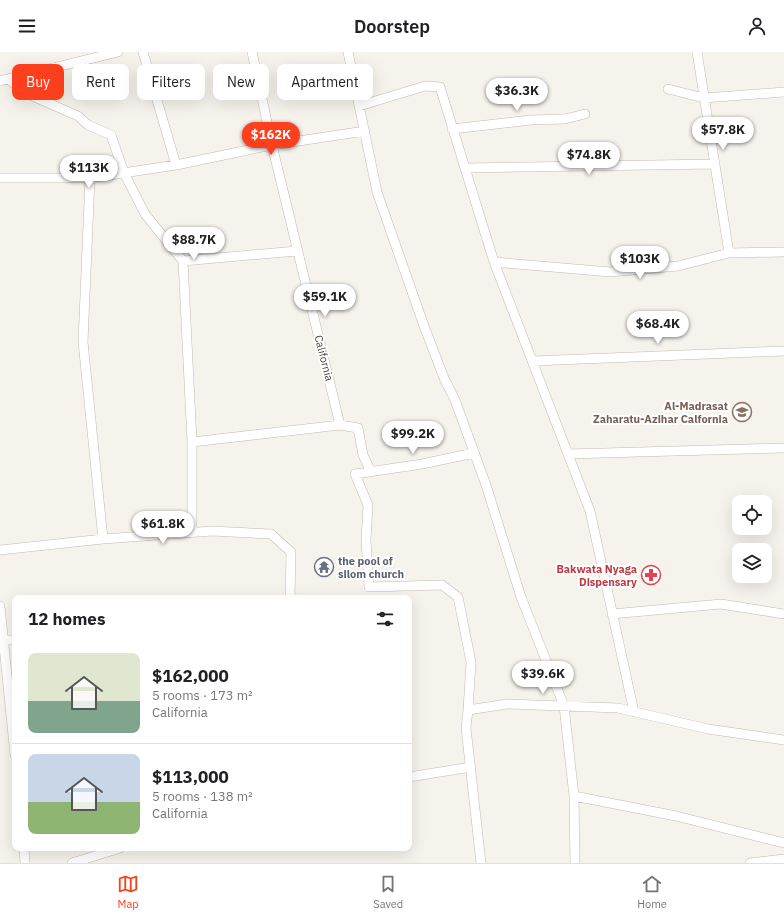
<!DOCTYPE html>
<html lang="en">
<head>
<meta charset="utf-8">
<style>
	:root { --surface:#fff; --page:#f6f6f6; --text:#202124; --muted:#757577; --line:#e0e0e0; --accent:#fc3f1d }
	body { margin:0; font-family:"IBM Plex Sans",sans-serif; background:var(--page); color:var(--text); height:100vh; display:flex; flex-direction:column; font-size:15px; white-space:nowrap }
	* { box-sizing:border-box; margin:0 }
	p { font-size:13px; color:var(--muted) }
	.icon { flex:none; width:22px; height:22px; fill:none; stroke:currentColor; stroke-width:2; stroke-linecap:round; stroke-linejoin:round }
	.map { position:relative; flex:1; overflow:hidden }
	.drawer { position:absolute; left:12px; top:543px; width:400px; height:256px; display:flex; flex-direction:column; background:var(--surface); border-radius:8px; box-shadow:0 4px 16px #0002 }
	.drawer>* { flex:none }
	.hud { position:absolute; left:12px; top:12px; width:400px; height:36px; display:flex; gap:8px }
	.fabs { position:absolute; left:732px; top:443px; display:grid; gap:8px }
	.fabs a { display:grid; place-items:center; width:40px; height:40px; border-radius:8px; background:var(--surface); box-shadow:0 4px 16px #0002; font-size:20px }
	.price { position:absolute; translate:-50% -34px; padding:0 9px; border-radius:14px; background:#fff; color:#222; font-size:13px; line-height:26px; filter:drop-shadow(0 1px 2px #0008) }
	.price::after { content:''; position:absolute; left:50%; top:24px; width:12px; height:9px; margin-left:-6px; background:inherit; clip-path:polygon(0 0,100% 0,50% 100%) }
	.price.on { background:var(--accent); color:#fff }
	ul { padding:0; list-style:none }
	li { display:flex; align-items:center; gap:12px; height:100px; padding:0 16px }
	li+li { border-top:1px solid var(--line) }
	li span { display:grid; place-items:center; flex:none; width:112px; height:80px; border-radius:8px; color:#555 }
	li>.icon { margin-inline-start:auto }
	span .icon { width:48px; height:48px; fill:#fffc; stroke-width:1 }
	li b { font-size:17px }
	h2 { display:flex; justify-content:space-between; align-items:center; height:48px; padding:0 16px; font-size:17px }
	.chip { padding:0 14px; border-radius:8px; background:var(--surface); box-shadow:0 4px 16px #0002; font-size:14px; line-height:36px }
	.chip.on { background:var(--accent); color:#fff }
	header { display:flex; justify-content:space-between; align-items:center; height:52px; padding:0 16px; background:var(--surface); font-size:18px; font-weight:600 }
	.dock { display:flex; justify-content:space-around; align-items:center; height:56px; border-top:1px solid var(--line); background:var(--surface); font-size:11px; color:var(--muted) }
	.dock a { display:grid; justify-items:center; gap:2px }
	.dock .on { color:var(--accent) }
	.map>svg:first-child { display:block }
	.lines { fill:none; stroke-linecap:round; stroke-linejoin:round }
	.minor-casing { stroke:#c2bbae; stroke-width:10 }
	.minor { stroke:#fff; stroke-width:9 }
	.labels { text-anchor:middle; stroke-width:4; stroke-linejoin:round; paint-order:stroke }
	.street-label { font-size:11px; fill:#4b4439; stroke:#fff }
	.education-label { font-size:11px; font-weight:bold; fill:#785e54; stroke:#fff; text-anchor:end }
	.worship-label { font-size:11px; font-weight:bold; fill:#5b616d; stroke:#fff; text-anchor:start }
	.health-label { font-size:11px; font-weight:bold; fill:#be3a42; stroke:#fff; text-anchor:end }
</style>
</head>
<body>
<header><svg class="icon" aria-label="menu" viewBox="0 0 24 24"><path d="M4 6h16M4 12h16M4 18h16"/></svg>Doorstep<svg class="icon" aria-label="person" viewBox="0 0 24 24"><circle cx="12" cy="8" r="4"/><path d="M4 21q1-7 8-7t8 7"/></svg></header>
<div class="map">
<svg width="784" height="811" viewBox="0 0 784 811">
	<rect width="100%" height="100%" fill="#f6f3ec"/>
	<g class="lines">
		<defs>
			<path id="minor" d="M143,0L176,113
				M348,0L377,140L424,274L444,326L455,348L486,433L521,545L564,654L574,744L575,811
				M697,0L729,201
				M9,27L23,40L78,64L88,73L111,83L124,121L145,162L183,209L192,390V481
				M0,29L118,0
				M668,37L704,46L784,40
				M359,54L425,34L440,35L494,210L590,459L634,660
				M452,77L531,68L565,67L585,62
				M465,116L714,112
				M0,126H90L176,113L272,93L365,79
				M90,126L83,290L103,487
				M183,209L297,199
				M494,210L610,220L678,214L729,201L784,200
				M533,309L784,299
				M340,373L358,376L363,403L371,420
				M192,390L340,373L272,93L252,0
				M568,402L784,396
				M0,498L103,487L212,479L271,482L291,500L290,546
				M0,554L15,703
				M612,562L721,552L784,562
				M3,588H15
				M468,658L471,610L458,545L442,533L369,535L366,488L368,453L355,422L422,412L474,401
				M409,725L471,715
				M574,744L676,764L784,791
				M24,796L25,811
				M72,811L120,796
				M481,811L466,676L468,658L507,652L618,656L708,677L784,688
				M750,811L784,807"/>
		</defs>
		<use href="#minor" class="minor-casing"/>
		<use href="#minor" class="minor"/>
	</g>
	<defs>
		<symbol id="school-ring" viewBox="-11 -11 22 22"><circle r="9.5" fill="#fff" stroke="#8d6e63" stroke-width="1.5"/><path d="M0-5L7-2L0 1L-7-2ZM-4 1L0 2.5L4 1V4Q0 6-4 4Z" fill="#8d6e63"/></symbol>
		<symbol id="temple-ring" viewBox="-11 -11 22 22"><circle r="9.5" fill="#fff" stroke="#6b7280" stroke-width="1.5"/><path d="M0-6L5-2H3V0L6.5 2.5H4V6H1.5V3h-3V6H-4V2.5H-6.5L-3 0V-2H-5Z" fill="#6b7280"/></symbol>
		<symbol id="pharmacy-ring" viewBox="-11 -11 22 22"><circle r="9.5" fill="#fff" stroke="#e0444e" stroke-width="1.5"/><path d="M-2-6h4v4h4v4h-4v4h-4v-4h-4v-4h4Z" fill="#e0444e"/></symbol>
	</defs>
	<g fill-rule="evenodd">
		<use href="#school-ring" x="731" y="349" width="22" height="22"/>
		<use href="#temple-ring" x="313" y="504" width="22" height="22"/>
		<use href="#pharmacy-ring" x="640" y="512" width="22" height="22"/>
	</g>
	<g class="labels">
		<g class="street-label">
			<text transform="translate(324 306) rotate(76)" y="4">California</text>
		</g>
		<g class="education-label">
			<text x="728" y="358">Al-Madrasat<tspan x="728" dy="13">Zaharatu-Azihar Calfornia</tspan></text>
		</g>
		<g class="worship-label">
			<text x="338" y="513">the pool of<tspan x="338" dy="13">silom church</tspan></text>
		</g>
		<g class="health-label">
			<text x="637" y="521">Bakwata Nyaga<tspan x="637" dy="13">Dispensary</tspan></text>
		</g>
	</g>
</svg>
<div class="fabs">
<a><svg class="icon" aria-label="locate" viewBox="0 0 24 24"><circle cx="12" cy="12" r="6"/><path d="M12 2v4M12 18v4M2 12h4M18 12h4"/></svg></a>
<a><svg class="icon" aria-label="layers" viewBox="0 0 24 24"><path d="M12 4l9 5-9 5-9-5zM3 14l9 5 9-5"/></svg></a>
</div>
<b class="price" style="left:517px;top:60px">$36.3K</b>
<b class="price" style="left:723px;top:99px">$57.8K</b>
<b class="price on" style="left:271px;top:104px">$162K</b>
<b class="price" style="left:589px;top:124px">$74.8K</b>
<b class="price" style="left:89px;top:137px">$113K</b>
<b class="price" style="left:194px;top:209px">$88.7K</b>
<b class="price" style="left:640px;top:228px">$103K</b>
<b class="price" style="left:325px;top:266px">$59.1K</b>
<b class="price" style="left:658px;top:293px">$68.4K</b>
<b class="price" style="left:413px;top:403px">$99.2K</b>
<b class="price" style="left:163px;top:493px">$61.8K</b>
<b class="price" style="left:543px;top:643px">$39.6K</b>
<div class="hud">
<a class="chip on">Buy</a>
<a class="chip">Rent</a>
<a class="chip">Filters</a>
<a class="chip">New</a>
<a class="chip">Apartment</a>
</div>
<section class="drawer">
<h2>12 homes<svg class="icon" aria-label="filters" viewBox="0 0 24 24"><path d="M4 7h16M4 17h16"/><circle cx="9" cy="7" r="2"/><circle cx="15" cy="17" r="2"/></svg></h2>
<ul>
<li><span style="background:linear-gradient(#dfe7d0 60%,#7fa58c 0)"><svg class="icon" aria-label="home" viewBox="0 0 24 24"><path d="M3 11l9-7 9 7M6 9v11h12V9"/></svg></span><div><b>$162,000</b><p>5 rooms · 173 m²</p><p>California</p></div></li>
<li><span style="background:linear-gradient(#c9d6e8 60%,#8fb573 0)"><svg class="icon" aria-label="home" viewBox="0 0 24 24"><path d="M3 11l9-7 9 7M6 9v11h12V9"/></svg></span><div><b>$113,000</b><p>5 rooms · 138 m²</p><p>California</p></div></li>
</ul>
</section>
</div>
<nav class="dock">
<a class="on"><svg class="icon" aria-label="map" viewBox="0 0 24 24"><path d="M3 6l6-2 6 2 6-2v14l-6 2-6-2-6 2zM9 4v14M15 6v14"/></svg>Map</a>
<a><svg class="icon" aria-label="saved" viewBox="0 0 24 24"><path d="M7 4h10v16l-5-4-5 4z"/></svg>Saved</a>
<a><svg class="icon" aria-label="home" viewBox="0 0 24 24"><path d="M3 11l9-7 9 7M6 9v11h12V9"/></svg>Home</a>
</nav>
</body>
</html>
